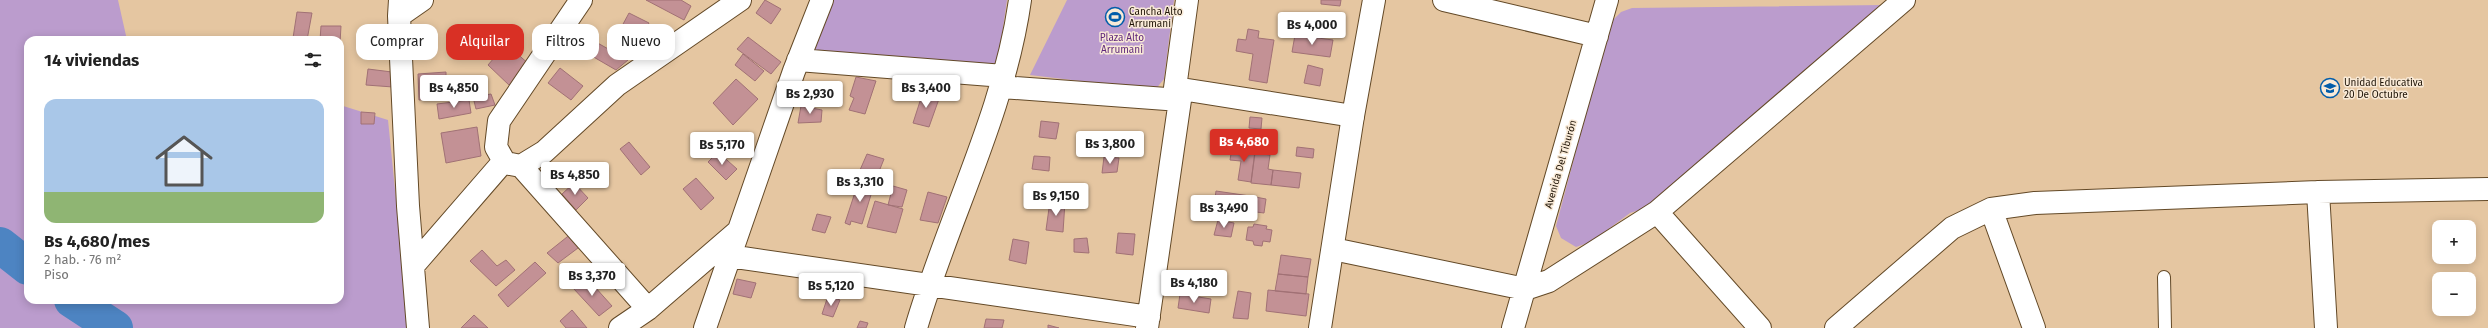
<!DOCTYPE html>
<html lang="es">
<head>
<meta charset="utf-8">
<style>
	:root { --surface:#fff; --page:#f6f6f6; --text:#222; --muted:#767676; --accent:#d93025 }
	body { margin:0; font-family:"Fira Sans",sans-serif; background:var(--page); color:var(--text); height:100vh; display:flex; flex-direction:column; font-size:15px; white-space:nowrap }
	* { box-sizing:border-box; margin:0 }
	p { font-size:13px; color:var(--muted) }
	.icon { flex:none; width:22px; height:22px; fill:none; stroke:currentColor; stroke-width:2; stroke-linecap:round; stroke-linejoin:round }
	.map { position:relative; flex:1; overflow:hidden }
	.panel { position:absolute; left:24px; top:36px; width:320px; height:268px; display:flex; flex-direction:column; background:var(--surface); border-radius:12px; box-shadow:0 2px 10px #0003 }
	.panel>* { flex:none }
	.hud { position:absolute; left:356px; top:24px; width:380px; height:36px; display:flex; gap:8px }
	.tools { position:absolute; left:2432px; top:220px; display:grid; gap:8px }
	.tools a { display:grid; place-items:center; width:44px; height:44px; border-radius:8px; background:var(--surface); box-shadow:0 2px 10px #0003; font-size:20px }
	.price { position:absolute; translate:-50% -34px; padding:0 9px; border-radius:4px; background:#fff; color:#222; font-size:13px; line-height:26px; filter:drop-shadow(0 1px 2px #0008) }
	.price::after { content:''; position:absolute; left:50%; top:24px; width:12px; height:9px; margin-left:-6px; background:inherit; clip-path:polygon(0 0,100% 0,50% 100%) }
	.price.on { background:var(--accent); color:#fff }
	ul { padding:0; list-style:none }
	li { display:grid; align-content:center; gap:8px; height:212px; padding:0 20px }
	li span { display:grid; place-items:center; height:124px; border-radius:12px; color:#555 }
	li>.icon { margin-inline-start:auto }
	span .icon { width:72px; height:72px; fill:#fffc; stroke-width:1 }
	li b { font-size:17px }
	h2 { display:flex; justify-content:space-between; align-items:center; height:48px; padding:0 20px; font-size:17px }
	.tag { padding:0 14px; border-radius:12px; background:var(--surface); box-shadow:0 2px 10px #0003; font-size:14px; line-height:36px }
	.tag.on { background:var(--accent); color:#fff }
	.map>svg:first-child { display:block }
	.green { fill:#bb9ccd }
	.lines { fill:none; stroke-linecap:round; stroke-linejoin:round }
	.river { stroke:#4d84c2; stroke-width:36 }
	.building { fill:#c39195; stroke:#a17175 }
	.service-casing { stroke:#634927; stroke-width:14 }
	.minor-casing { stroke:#634927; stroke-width:24 }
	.tertiary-casing { stroke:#634927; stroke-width:24 }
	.service { stroke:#fff; stroke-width:12 }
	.minor { stroke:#fff; stroke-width:22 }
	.tertiary { stroke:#fff; stroke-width:22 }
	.labels { text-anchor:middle; stroke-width:3; stroke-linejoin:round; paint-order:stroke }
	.poi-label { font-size:10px; fill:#1e1306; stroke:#f9ead7; text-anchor:start }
	.park-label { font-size:10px; fill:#5f277a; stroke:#f9ead7 }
	.street-label { font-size:10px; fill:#1e1306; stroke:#f9ead7 }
</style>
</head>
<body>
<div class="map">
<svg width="2488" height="328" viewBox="0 0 2488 328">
	<rect width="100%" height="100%" fill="#e5c6a1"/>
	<path class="green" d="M0,0H118L127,40H28V300H340V105L388,120L409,328H0Z
		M830,0H1007L997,70L813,52Z
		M1067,0H1174L1164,79L1155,90L1030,75Z
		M1884,5L1652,206L1630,213L1591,242L1576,247L1561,238L1556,226L1610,23L1621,12L1632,8Z"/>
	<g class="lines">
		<path class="river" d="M0,245L28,267
			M72,300L115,328"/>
	</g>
	<path class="building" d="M646,0H681L691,6L684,20Z
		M765,0L781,9L771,24L756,13Z
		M1321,0H1341L1340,6L1321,4Z
		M297,12L312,13L307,40L293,38Z
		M629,13L649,23L641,37L622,26Z
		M321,26H341L340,43V40H320Z
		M1248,29L1259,31L1258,38L1274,40L1267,83L1249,80L1253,54L1236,51L1238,39L1246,40Z
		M1295,35L1333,40L1330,57L1292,52Z
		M748,37L781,62L771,74L737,49Z
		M594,41L628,60L616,70L585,52Z
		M506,44L530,65L510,86L488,65Z
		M743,54L764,71L755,81L735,65Z
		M1308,65L1323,69L1320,86L1304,83Z
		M560,68L583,86L571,100L548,83Z
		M368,69L392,72L393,87L366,85Z
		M446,72V98L419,100L418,74Z
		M856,77L876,81L865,114L849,110L854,98L850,96Z
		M736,79L758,99L733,125L713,103Z
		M923,92L940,96L929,127L913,123Z
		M491,94L495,105L476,109L473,97Z
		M469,100L471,113L439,119L437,104Z
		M801,106L822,110L821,122L798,123Z
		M361,112L375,113L374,124H361Z
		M1250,117L1262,118L1261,129L1249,128Z
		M1041,121L1059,123L1056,139L1039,137Z
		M477,127L481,156L446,163L441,133Z
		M1223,131L1236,133L1232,148L1220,145Z
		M629,142L650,167L641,175L620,149Z
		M1297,147L1314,149L1313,158L1296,156Z
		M1232,148L1255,151L1251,182L1238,180L1241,161L1230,160Z
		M718,152L737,169L726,180L708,162Z
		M1255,153L1270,155L1268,169L1273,170L1271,185L1251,183Z
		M867,154L884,159L878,174L860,170Z
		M1034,156L1050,157L1049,171L1032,169Z
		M1104,157L1119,158L1117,172L1102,173Z
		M1273,170L1301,173L1299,188L1271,185Z
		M696,178L714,198L701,210L683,189Z
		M859,180L874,185L862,224L851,221L850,225L845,223Z
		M574,183L588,198L576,210L562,194Z
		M893,186L907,190L902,207L888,205Z
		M1216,191L1250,196L1248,211L1214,205Z
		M928,192L947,197L938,223L920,220Z
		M1250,196L1266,199L1264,213L1248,211Z
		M875,201L903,209L896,233L867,227Z
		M1050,201L1065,202L1063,232L1046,230Z
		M817,214L831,217L825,233L812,230Z
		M1218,220L1234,223L1231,237L1214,235Z
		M1254,224L1267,226L1266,229L1272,230L1270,242L1263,241L1262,246L1254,245L1253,241L1246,240L1248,227H1253Z
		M572,233L582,245L558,263L547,253Z
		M1118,233L1135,234L1133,255L1116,253Z
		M1087,238L1089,253L1074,252V239Z
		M1013,239L1029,242L1026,264L1009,260Z
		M482,250L497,266L506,260L515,270L496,286L470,261Z
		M1281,255L1311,259L1308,277L1278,274Z
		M535,262L546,273L508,307L498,295Z
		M1278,274L1308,277L1306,294L1275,291Z
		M586,277L612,306L599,316L573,288Z
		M737,279L756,283L751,298L733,294Z
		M1268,290L1309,294L1306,316L1266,311Z
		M1238,291L1251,293L1248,319L1233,318Z
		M1180,294L1211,299L1209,313L1178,308Z
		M828,296L840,300L833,317L822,314Z
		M572,310L587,328H566L560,321Z
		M474,315L488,328H461Z
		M986,319L1004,320L1002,328H984Z
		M860,321L868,323L866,328H857Z
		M1048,325L1059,328H1048Z"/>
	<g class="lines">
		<defs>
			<path id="service" d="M2164,277L2165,328"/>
			<path id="minor" d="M400,0L399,16L408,206L418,328
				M581,0L499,121L496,147L505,163L521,166L544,152L617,85L740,0
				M1444,0L1597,36
				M399,16L422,0
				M798,60L1004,76
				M1001,87L1180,100
				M1175,88L1353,116
				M521,166L648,309
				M2318,192L2326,328
				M1991,209L2034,328
				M1657,212L1760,328
				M1333,249L1525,289L1549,281L1657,212L1904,0
				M729,256L1149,317
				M413,266L504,161
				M620,328L648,309L737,232
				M705,328L794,71L822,0
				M916,328C948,218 1004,114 1020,0
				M1147,328L1180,100L1175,88L1187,0
				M1513,328L1607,0
				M1836,328L1952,228L1991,209L2035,203L2318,192L2488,189"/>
			<path id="tertiary" d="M1320,328L1353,116L1374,0"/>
		</defs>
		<use href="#service" class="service-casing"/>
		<use href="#minor" class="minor-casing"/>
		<use href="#tertiary" class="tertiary-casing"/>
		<use href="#service" class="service"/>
		<use href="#minor" class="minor"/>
		<use href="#tertiary" class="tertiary"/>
	</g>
	<defs>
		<symbol id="stadium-ring" viewBox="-11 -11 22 22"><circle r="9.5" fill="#f9ead7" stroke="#025daa" stroke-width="1.5"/><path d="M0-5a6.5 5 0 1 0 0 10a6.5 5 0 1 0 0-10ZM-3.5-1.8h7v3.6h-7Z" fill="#025daa"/></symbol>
		<symbol id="school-ring" viewBox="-11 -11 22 22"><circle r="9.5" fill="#f9ead7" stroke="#025daa" stroke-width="1.5"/><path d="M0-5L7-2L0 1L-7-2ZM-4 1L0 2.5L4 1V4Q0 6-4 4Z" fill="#025daa"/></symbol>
	</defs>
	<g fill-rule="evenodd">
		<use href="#stadium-ring" x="1104" y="6" width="22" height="22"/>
		<use href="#school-ring" x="2319" y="77" width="22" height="22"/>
	</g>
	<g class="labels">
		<g class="poi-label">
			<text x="1129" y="15">Cancha Alto<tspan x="1129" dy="12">Arrumani</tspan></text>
			<text x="2344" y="86">Unidad Educativa<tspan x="2344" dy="12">20 De Octubre</tspan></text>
		</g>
		<g class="park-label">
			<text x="1122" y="41">Plaza Alto<tspan x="1122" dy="12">Arrumani</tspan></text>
		</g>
		<g class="street-label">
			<text transform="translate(1560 164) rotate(-74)" y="4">Avenida Del Tiburón</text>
		</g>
	</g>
</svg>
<div class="tools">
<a>+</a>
<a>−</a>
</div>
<b class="price" style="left:1312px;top:46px">Bs 4,000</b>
<b class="price" style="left:454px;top:109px">Bs 4,850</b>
<b class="price" style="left:926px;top:109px">Bs 3,400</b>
<b class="price" style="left:810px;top:115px">Bs 2,930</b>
<b class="price on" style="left:1244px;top:163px">Bs 4,680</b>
<b class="price" style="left:1110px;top:165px">Bs 3,800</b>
<b class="price" style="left:722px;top:166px">Bs 5,170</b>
<b class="price" style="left:575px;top:196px">Bs 4,850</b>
<b class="price" style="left:860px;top:203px">Bs 3,310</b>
<b class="price" style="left:1056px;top:217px">Bs 9,150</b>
<b class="price" style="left:1224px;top:229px">Bs 3,490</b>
<b class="price" style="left:592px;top:297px">Bs 3,370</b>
<b class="price" style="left:1194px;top:304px">Bs 4,180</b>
<b class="price" style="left:831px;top:307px">Bs 5,120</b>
<div class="hud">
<a class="tag">Comprar</a>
<a class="tag on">Alquilar</a>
<a class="tag">Filtros</a>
<a class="tag">Nuevo</a>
</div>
<section class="panel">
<h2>14 viviendas<svg class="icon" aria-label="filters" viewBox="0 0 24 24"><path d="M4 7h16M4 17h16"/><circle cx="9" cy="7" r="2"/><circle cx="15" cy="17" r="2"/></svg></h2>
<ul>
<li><span style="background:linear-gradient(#a9c7e8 75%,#8fb573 0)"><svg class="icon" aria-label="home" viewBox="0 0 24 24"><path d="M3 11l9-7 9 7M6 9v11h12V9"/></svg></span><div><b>Bs 4,680/mes</b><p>2 hab. · 76 m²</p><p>Piso</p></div></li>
</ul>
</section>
</div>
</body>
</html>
